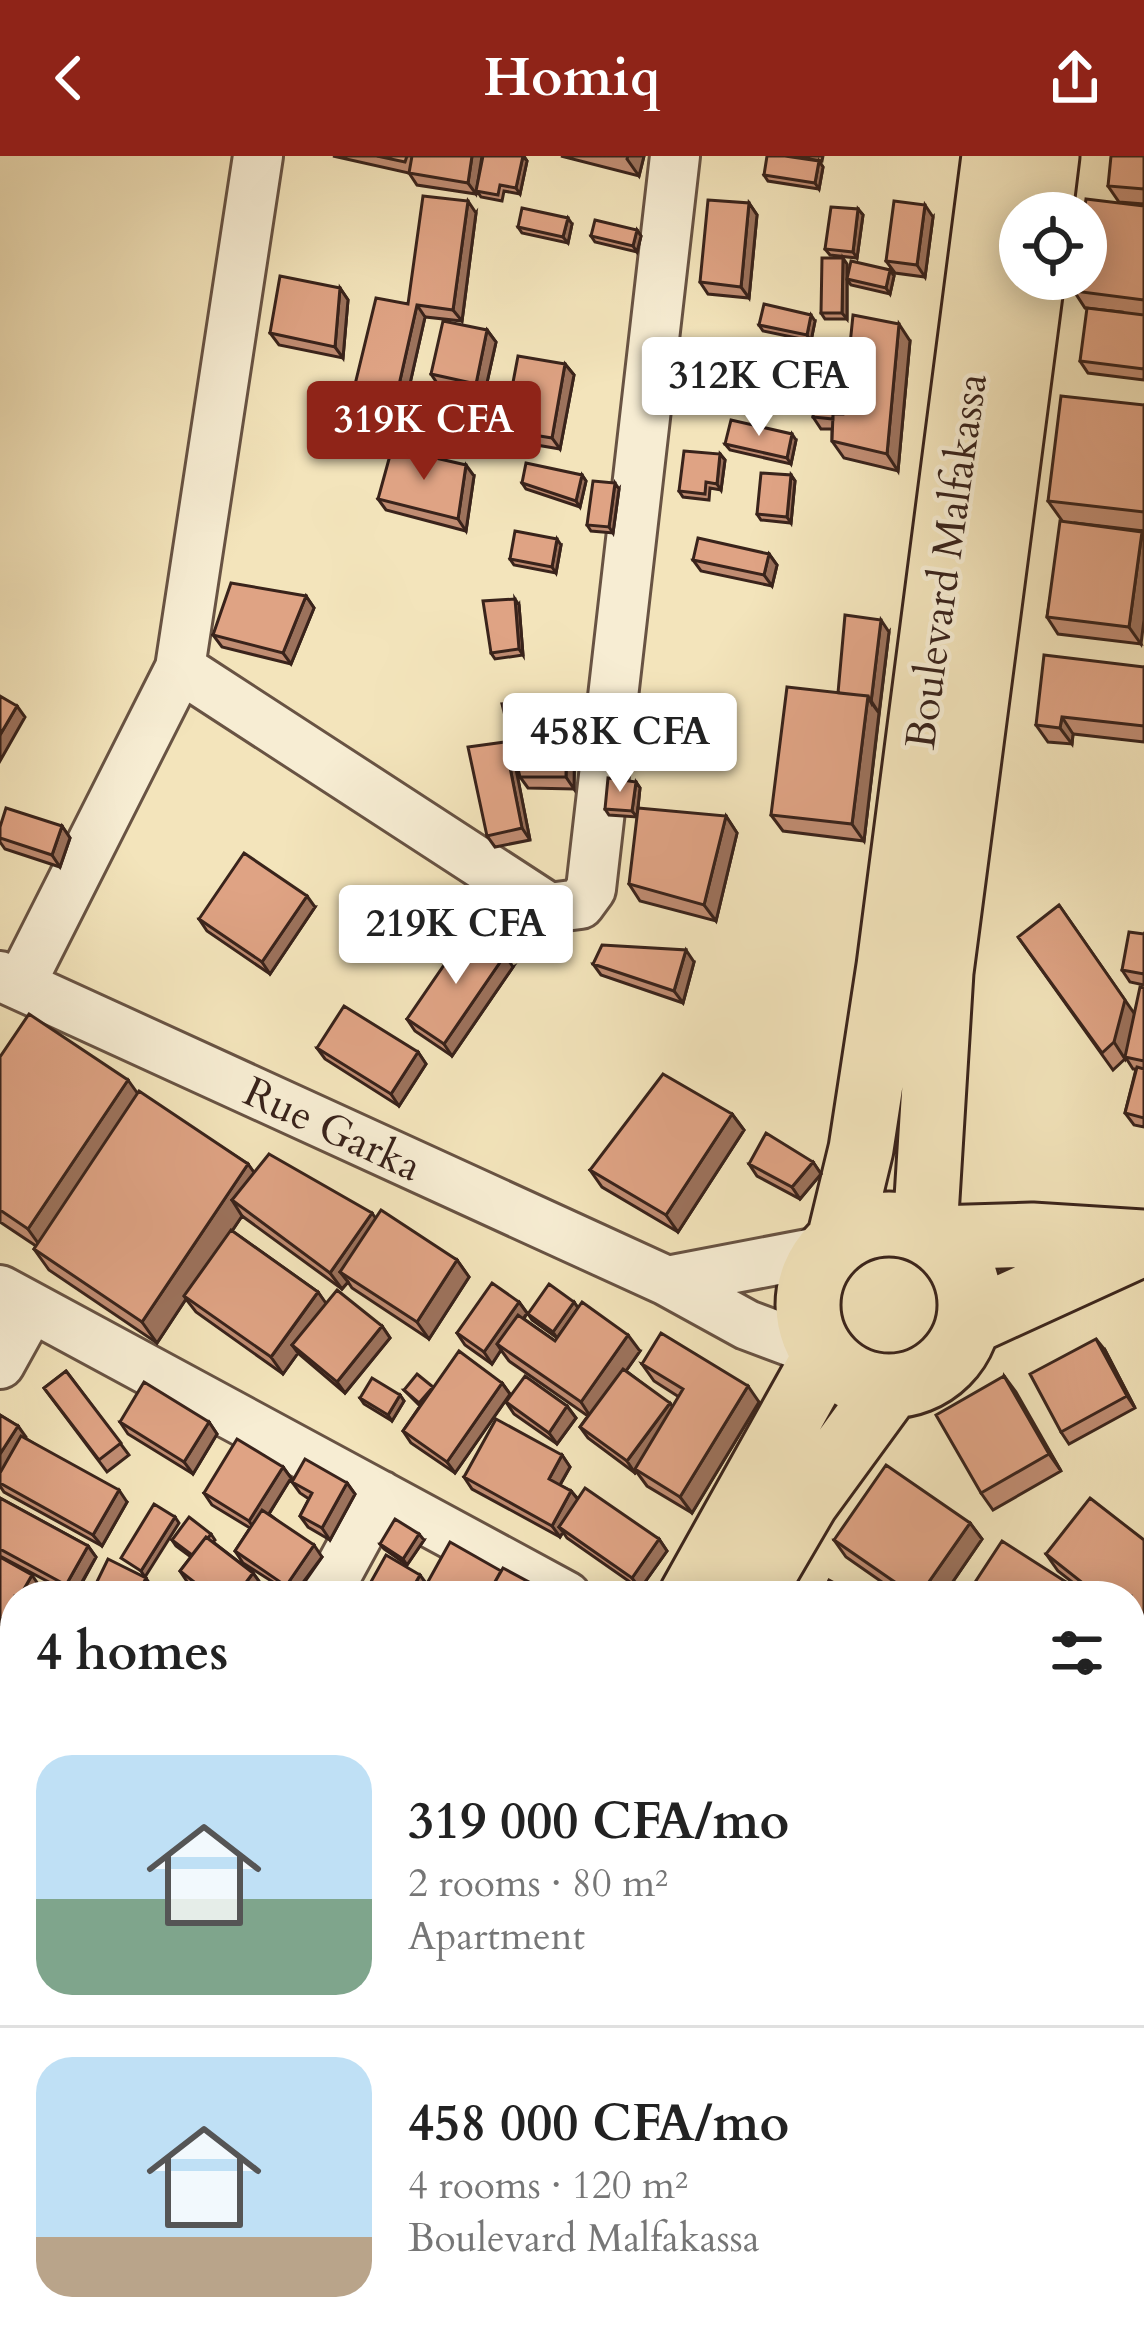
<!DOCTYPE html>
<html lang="en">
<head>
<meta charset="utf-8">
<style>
	:root { --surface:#fff; --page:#f6f6f6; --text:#222; --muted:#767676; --line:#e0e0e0; --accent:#8f2418 }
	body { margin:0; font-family:Cardo,serif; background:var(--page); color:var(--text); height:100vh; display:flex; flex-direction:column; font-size:45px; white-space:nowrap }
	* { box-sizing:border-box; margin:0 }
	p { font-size:39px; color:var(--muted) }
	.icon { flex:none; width:66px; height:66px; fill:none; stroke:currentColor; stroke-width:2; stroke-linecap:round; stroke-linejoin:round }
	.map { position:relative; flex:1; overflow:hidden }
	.sheet { position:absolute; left:0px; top:1425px; width:1146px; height:771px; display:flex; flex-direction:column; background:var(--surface); border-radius:48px 48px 0 0; box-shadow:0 6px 30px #0003 }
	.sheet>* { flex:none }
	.tools { position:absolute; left:999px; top:36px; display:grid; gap:24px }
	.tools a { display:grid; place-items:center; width:108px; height:108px; border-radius:50%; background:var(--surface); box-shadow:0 6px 30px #0003; font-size:60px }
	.price { position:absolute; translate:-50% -102px; padding:0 27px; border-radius:12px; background:#fff; color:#222; font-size:39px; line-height:78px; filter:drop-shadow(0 3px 6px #0008) }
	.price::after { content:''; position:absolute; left:50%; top:72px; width:36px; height:27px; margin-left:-18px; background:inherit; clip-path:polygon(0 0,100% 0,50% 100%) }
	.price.active { background:var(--accent); color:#fff }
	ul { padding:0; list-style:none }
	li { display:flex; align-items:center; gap:36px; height:300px; padding:0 36px }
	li+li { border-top:3px solid var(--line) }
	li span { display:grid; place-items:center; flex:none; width:336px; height:240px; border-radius:36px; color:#555 }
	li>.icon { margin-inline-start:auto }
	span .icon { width:144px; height:144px; fill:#fffc; stroke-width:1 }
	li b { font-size:51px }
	h2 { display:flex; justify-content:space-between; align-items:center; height:144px; padding:0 36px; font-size:51px }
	header { display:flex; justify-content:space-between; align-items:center; height:156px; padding:0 36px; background:var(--accent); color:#fff; font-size:54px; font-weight:700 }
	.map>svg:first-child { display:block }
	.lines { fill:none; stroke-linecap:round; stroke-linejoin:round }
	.minor-casing { stroke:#685343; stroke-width:54 }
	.major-casing { stroke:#39231b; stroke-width:69 }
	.minor { stroke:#f7edd3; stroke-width:48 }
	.major { stroke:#f3e4bb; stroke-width:63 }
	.wall { fill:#c08c72; stroke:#39231b; stroke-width:3 }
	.shaded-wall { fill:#9c725c; stroke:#39231b; stroke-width:3 }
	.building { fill:#dfa384; stroke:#39231b; stroke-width:3 }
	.labels { text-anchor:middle; stroke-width:9; stroke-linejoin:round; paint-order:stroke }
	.street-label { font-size:42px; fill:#39231b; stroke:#f7edd3 }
</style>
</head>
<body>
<header><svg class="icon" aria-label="back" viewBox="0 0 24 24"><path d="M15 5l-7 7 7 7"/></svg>Homiq<svg class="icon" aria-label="share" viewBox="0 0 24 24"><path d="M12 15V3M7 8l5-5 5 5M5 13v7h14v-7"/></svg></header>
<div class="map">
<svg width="1144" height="2195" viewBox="0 0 1144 2195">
	<rect width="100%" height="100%" fill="#f3e4bb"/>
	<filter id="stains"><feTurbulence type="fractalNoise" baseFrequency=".00167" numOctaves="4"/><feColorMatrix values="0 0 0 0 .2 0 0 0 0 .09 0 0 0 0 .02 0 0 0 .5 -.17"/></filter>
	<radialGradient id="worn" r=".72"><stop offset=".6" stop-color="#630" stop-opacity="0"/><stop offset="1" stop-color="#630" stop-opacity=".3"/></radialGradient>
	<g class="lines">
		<defs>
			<path id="minor" d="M180,512L549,752L580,748L591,733L675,0
				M0,820L667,1125L747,1169L822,1197
				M20,829L180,512L258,0
				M667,1125L829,1094
				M0,1134L566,1440
				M0,1208L31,1152
				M325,1440L380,1339
				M1131,1568L1144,1556
				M0,2046L15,2018
				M449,2181L473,2195
				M764,2195L773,2181"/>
			<path id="major" d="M1040,57L1047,0
				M808 1149a81 81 0 1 1 162 0a81 81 0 1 1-162 0Z
				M925,1075L941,816L1032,123
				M936,1082L1032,1079L1144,1086
				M839,1084L861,993L889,810L994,0
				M969,1167L1131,1093
				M691,1440L825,1200
				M751,1440L806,1346L890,1231
				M274,2195L281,2181
				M336,2195L344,2181"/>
		</defs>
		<use href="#minor" class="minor-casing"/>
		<use href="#major" class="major-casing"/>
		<use href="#minor" class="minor"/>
		<use href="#major" class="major"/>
	</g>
	<path class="wall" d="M333,0H482L478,27L483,0H524L527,5L520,38L504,35L502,45L481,41L477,35L476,38L417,29L409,17Z
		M561,0H644L639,20Z
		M790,0H823L822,5Z
		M1144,0V48L1119,46L1108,30Z
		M819,5L823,11L819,33L768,25L764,19Z
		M749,47L757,59L749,142L708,138L700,126Z
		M1144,50V224L1088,217L1080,205L1121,156L1085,152L1074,135Z
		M858,53L863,59L857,102L830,99L825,93Z
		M476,57L462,165L425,161L402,263L360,252L352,241L408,148Z
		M933,61L925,121L895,117L886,105Z
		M572,68L568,87L522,77L518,71Z
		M637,74L641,80L637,96L595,86L591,80Z
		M847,108V163H825L821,157Z
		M894,120L890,138L851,129L847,123Z
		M340,132L348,144L343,202L279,189L270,177Z
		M815,165L811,185L763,175L759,169Z
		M487,174L496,186L484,240L439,230L431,218Z
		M910,185L898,315L844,302L832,285V273H821L813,261L850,188Z
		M565,208L574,219L560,293L513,285L504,274Z
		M1144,249V375L1076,367L1141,488L1058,478L1047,461L1063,366L1048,345Z
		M796,284L791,308L730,294L725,288Z
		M720,298L725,304L721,334L710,332L709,344L683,341L679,335Z
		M582,319L586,325L580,351L526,333L522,327Z
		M791,319L795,325L791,367L761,364L757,358Z
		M474,320L466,375L386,354L378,343Z
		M619,333L613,377L591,375L587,369Z
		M561,389L556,417L514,409L510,403Z
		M769,398L777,409L772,430L701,415L693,404Z
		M306,440L314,452L291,508L222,491L213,479Z
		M519,449L523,499L495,503L491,497Z
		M889,476L864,685L783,675L771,659L838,537Z
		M1144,511V586L1073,578L1072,588L1048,586L1036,569Z
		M567,544L575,555L574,633L528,632L520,621Z
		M505,586L513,598L530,684L495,691L487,680Z
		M636,626L640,632L637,661L609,659L605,653Z
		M726,660L737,677L716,765L640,745L629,728Z
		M62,670L70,682L60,711L5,693L0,686V671Z
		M315,751L270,818L207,775L199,763Z
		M1144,778V829L1130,826L1122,814Z
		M1018,781L1134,857L1144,832V971L1134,969L1125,957L1136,913H1133L1126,902L1113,914Z
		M694,806L683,847L601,819L593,808Z
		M513,811L452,900L415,875L407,863Z
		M317,892L418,896L426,908L399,950L325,903Z
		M0,901L138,937L248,1008L254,1017L376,1062L457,1104L469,1121L429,1183L352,1132L348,1126L342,1133L242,1060L232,1075L318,1136L326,1148L382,1170L390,1182L345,1237L298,1197L283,1218L196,1156L186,1143L157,1187L49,1114L34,1093L36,1090L0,1066Z
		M732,958L744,974L678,1076L602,1031L590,1014Z
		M813,1006L821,1018L800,1043L757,1020L749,1008Z
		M519,1146L527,1157L524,1163L555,1185L640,1195L626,1215L673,1251L679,1241L654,1225L642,1208L759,1246L692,1357L647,1330L636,1315L635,1317L588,1282L580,1271L588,1260L509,1205L501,1194L492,1208L465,1189L457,1177Z
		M574,1146L578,1152L557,1182L532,1164L528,1158Z
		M1105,1194L1135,1252L1069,1288L1061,1276Z
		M66,1215L129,1299L107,1316L44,1232Z
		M1004,1220L1061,1315L993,1354L981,1337Z
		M502,1227L510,1238L455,1317L411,1287L403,1275L420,1250L404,1234Z
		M400,1239L404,1245L392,1265L364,1248L360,1242Z
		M506,1246L567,1250L576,1262L557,1288L514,1258Z
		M0,1259L18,1270L25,1282L127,1346L102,1390L4,1336L0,1330Z
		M120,1266H209L217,1278L193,1318L128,1278Z
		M562,1299L570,1311L560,1329L571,1335L578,1343L659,1383L667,1395L640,1433L567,1382L563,1376L560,1381L472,1333L464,1321Z
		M283,1311L291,1322L269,1358L322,1401L295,1440L243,1407L235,1395L250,1372L212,1349L204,1337Z
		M292,1326L347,1327L355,1338L330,1384L308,1371L300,1360L309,1343L300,1337Z
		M0,1342L88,1390L96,1401L75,1440L0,1400Z
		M970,1367L982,1383L943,1440H902L846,1401L834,1384Z
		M211,1378L215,1384L213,1386L253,1417L261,1428L253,1440H205L188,1427L180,1415L191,1401L176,1390L172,1384Z
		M424,1384L407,1409L384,1393L380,1388Z
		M1144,1384V1483L1131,1473V1440H1090L1058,1415L1046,1398Z
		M0,1401L40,1431L35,1440H15L14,1476L0,1468Z
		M1144,1665V1715L1131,1707V1679Z
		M1144,1870V1919L1140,1917L1131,1904V1896Z
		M1131,1926L1143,2031L1131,2024Z
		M1131,2047L1144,2049V2115L1131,2108Z
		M90,2181H159L152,2195H114Z
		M559,2181H730L721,2195H569Z
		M798,2181H918L911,2195H816L803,2188Z
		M1024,2181H1131L1143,2195H1051Z"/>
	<path class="shaded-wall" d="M472,0H482L476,38L468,27Z
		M523,0L527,5L520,38L516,32Z
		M628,0H644L639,20L627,3Z
		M819,5L823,11L819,33L815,27Z
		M468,45L476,57L462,165L453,154Z
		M749,47L757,59L749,142L741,131Z
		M925,49L933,61L925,121L917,109Z
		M858,53L863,59L857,102L853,96Z
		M568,62L572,68L568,87L563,81Z
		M637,74L641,80L637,96L633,90Z
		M843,102L847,108V163L842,157Z
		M890,114L894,120L890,138L886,132Z
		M340,132L348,144L343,202L335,191Z
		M417,149L425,161L402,263L394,251Z
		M811,159L815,165L811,185L807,179Z
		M899,168L910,185L898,315L887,298Z
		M487,174L496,186L484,240L476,228Z
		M565,208L574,219L560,293L552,282Z
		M792,278L796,284L791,308L787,302Z
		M720,298L725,304L721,334L717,328Z
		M466,309L474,320L466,375L458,363Z
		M582,319L586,325L580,351L576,345Z
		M791,319L795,325L791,367L787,361Z
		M615,327L619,333L613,377L609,371Z
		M1142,376L1144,378V464L1141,488L1129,471Z
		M557,383L561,389L556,417L552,411Z
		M769,398L777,409L772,430L764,419Z
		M306,440L314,452L291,508L283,497Z
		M515,443L519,449L523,499L519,493Z
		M881,464L889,476L879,557L871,546Z
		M868,540L879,557L864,685L852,668Z
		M567,544L575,555L574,633L566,621Z
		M17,550L25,561L0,605V579Z
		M1062,561L1073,578L1072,588L1060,572Z
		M505,586L513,598L530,684L522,672Z
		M636,626L640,632L637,661L632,655Z
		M726,660L737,677L716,765L704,749Z
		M62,670L70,682L60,711L52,699Z
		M307,740L315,751L270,818L262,806Z
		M1059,749L1136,860L1125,903L1114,886Z
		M686,794L694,806L683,847L674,835Z
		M505,799L513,811L452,900L444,888Z
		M418,896L426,908L399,950L391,938Z
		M128,924L143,945L43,1094L28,1073Z
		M732,958L744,974L678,1076L666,1059Z
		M813,1006L821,1018L800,1043L792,1031Z
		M248,1008L263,1029L232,1044L242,1060L187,1142L184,1140L186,1143L157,1187L142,1166Z
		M372,1057L384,1074L340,1116L348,1126L342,1133L330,1117Z
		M457,1104L469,1121L429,1183L417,1166Z
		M318,1136L330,1153L292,1189L298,1197L283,1218L271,1201Z
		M519,1146L527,1157L503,1192L497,1188L501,1194L492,1208L484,1196Z
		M574,1146L578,1152L557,1182L553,1176Z
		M382,1170L390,1182L345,1237L337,1226Z
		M628,1179L640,1195L592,1263L581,1246Z
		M1096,1183L1105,1194L1135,1252L1127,1240Z
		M1004,1220L1016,1236L1061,1315L1049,1298Z
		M502,1227L510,1238L455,1317L447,1306Z
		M748,1230L759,1246L692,1357L680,1341Z
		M400,1239L404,1245L392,1265L388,1259Z
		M670,1247L678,1259L635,1317L627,1305Z
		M567,1250L576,1262L557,1288L549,1277Z
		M209,1266L217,1278L193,1318L184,1306Z
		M18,1270L26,1281L0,1323V1298Z
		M562,1299L570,1311L557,1334L549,1323Z
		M283,1311L291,1322L257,1377L249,1365Z
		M347,1327L355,1338L330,1384L322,1372Z
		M119,1334L127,1346L102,1390L93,1379Z
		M571,1335L580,1346L559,1371L563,1376L560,1381L552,1370Z
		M175,1361L179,1367L145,1421L141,1415Z
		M970,1367L982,1383L943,1440H919Z
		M419,1378L424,1384L407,1409L403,1403Z
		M659,1383L667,1395L640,1433L632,1422Z
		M314,1389L322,1401L293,1440L286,1430Z
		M88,1390L96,1401L74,1440L66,1429Z
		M253,1417L261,1428L253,1440H236Z
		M32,1419L40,1431L35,1440H20Z
		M420,1419L428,1430L423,1440H408Z
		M146,1422L154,1434L151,1440H137Z
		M15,1448V1474L14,1476L5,1465Z
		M4,1540L12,1552L0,1573V1547Z
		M1131,1645L1140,1657L1131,1670Z
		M1138,1793L1144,1801V1819L1131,1840V1804Z
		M8,1864L15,1878L0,1903V1878Z
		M0,1913L6,1922L0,1933Z
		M1144,2002V2029L1143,2031L1135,2019Z
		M1144,2155V2193L1143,2195H1122Z
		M58,2181H79L71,2195H50Z
		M145,2181H159L152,2195H137Z
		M211,2181H225L218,2195H205Z
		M616,2181H638L629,2195H607Z
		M708,2181H730L721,2195H699Z
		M898,2181H918L911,2195H890Z"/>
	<path class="building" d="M377,0H407L405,6Z
		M412,0H472L468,27L409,17Z
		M483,0H523L516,32L500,29L498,39L476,35Z
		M767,0H785L819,5L815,27L764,19Z
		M1111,0H1144V33L1108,30Z
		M423,40L468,45L453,154L417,149L394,251L352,241L376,142L408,148Z
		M1086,43L1144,50V144L1074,135L1075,123H1086V57H1084Z
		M708,44L749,47L741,131L700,126Z
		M894,45L925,49L917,109L886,105Z
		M831,51L858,53L853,96L825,93Z
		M522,52L568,62L563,81L518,71Z
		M595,64L637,74L633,90L591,80Z
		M822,102H843L842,157H821Z
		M851,105L890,114L886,132L847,123Z
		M280,120L340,132L335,191L270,177Z
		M764,148L811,159L807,179L759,169Z
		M1087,152L1144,159V213L1080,205Z
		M853,159L899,168L887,298L832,285L833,258H843Z
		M443,165L487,174L476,228L431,218Z
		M820,186L850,188L843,258H833V263L813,261Z
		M518,200L565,208L552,282L504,274Z
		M1061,240L1144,249V356L1048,345Z
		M731,264L792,278L787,302L725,288Z
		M392,292L466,309L458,363L378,343Z
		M684,295L720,298L717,328L706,326L705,338L679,335Z
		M526,307L582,319L576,345L522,327Z
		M761,317L791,319L787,361L757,358Z
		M593,325L615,327L609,371L587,369Z
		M1060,365L1142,376L1129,471L1047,461Z
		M515,375L557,383L552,411L510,403Z
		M698,382L769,398L764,419L693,404Z
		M231,427L306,440L283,497L213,479Z
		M515,443L519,493L491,497L483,445Z
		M845,459L881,464L871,546L868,540L838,537Z
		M1044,499L1144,511V570L1062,561L1060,572L1036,569Z
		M787,531L868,540L852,668L771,659Z
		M0,540L17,550L0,579Z
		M567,544L566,621H520L502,548Z
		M505,586L522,672L487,680L468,591Z
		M608,622L636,626L632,655L605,653Z
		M6,652L62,670L52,699L0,682V671Z
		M638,652L726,660L704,749L629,728Z
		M244,697L307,740L262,806L199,763Z
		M1059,749L1125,844L1114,886L1102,897L1018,781Z
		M468,774L505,799L444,888L407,863Z
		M1129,776L1144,778V818L1122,814Z
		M602,789L686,794L674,835L593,808Z
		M1140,831L1144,832V905L1125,901Z
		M344,850L418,896L391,938L317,892Z
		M29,858L128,924L28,1073L0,1054V901Z
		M1137,911L1144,913V962L1125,957Z
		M663,918L732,958L666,1059L590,1014Z
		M139,935L248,1008L142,1166L34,1093Z
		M766,977L813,1006L792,1031L749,1008Z
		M269,998L372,1057L330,1117L232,1044Z
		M381,1054L457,1104L417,1166L340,1116Z
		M231,1074L318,1136L271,1201L184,1140Z
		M492,1127L519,1146L484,1196L457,1177Z
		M549,1128L574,1146L553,1176L528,1158Z
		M337,1134L382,1170L337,1226L292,1189Z
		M582,1146L628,1179L581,1246L497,1188L518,1159L555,1185Z
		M661,1177L748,1230L680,1341L635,1313L683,1233L642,1208Z
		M1096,1183L1127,1240L1061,1276L1030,1218Z
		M459,1195L502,1227L447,1306L403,1275Z
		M623,1213L670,1247L627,1305L580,1271Z
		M66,1215L121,1287L99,1304L44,1232Z
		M417,1218L433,1231L419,1247L404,1234Z
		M525,1220L567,1250L549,1277L506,1246Z
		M1004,1220L1049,1298L981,1337L936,1259Z
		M372,1222L400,1239L388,1259L360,1242Z
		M144,1226L209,1266L184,1306L120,1266Z
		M0,1259L18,1270L0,1298Z
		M496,1263L562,1299L549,1323L571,1335L552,1370L464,1321Z
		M21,1280L119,1334L93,1379L0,1327V1317Z
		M237,1283L283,1311L249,1365L204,1337Z
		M305,1303L347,1327L322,1372L300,1360L312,1337L292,1326Z
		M886,1309L970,1367L919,1440H915L834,1384Z
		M585,1332L659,1383L632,1422L559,1371Z
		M0,1342L88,1390L66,1429L0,1393Z
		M1090,1342L1144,1384V1475L1131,1465V1440H1099L1046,1398Z
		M154,1348L175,1361L141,1415L121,1402Z
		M262,1354L314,1389L286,1430L235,1395Z
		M189,1361L211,1378L208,1382L206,1381L192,1399L172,1384Z
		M395,1363L419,1378L403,1403L380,1388Z
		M206,1381L253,1417L236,1440H212L180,1415Z
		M1002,1385L1088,1440H966Z
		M450,1386L501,1415L487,1440H420Z
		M386,1399L420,1419L408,1440H363Z
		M0,1401L32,1419L20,1440H15V1448L5,1465L0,1461Z
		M108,1403L146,1422L137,1440H90Z
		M503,1412L555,1440H487Z
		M829,1424L858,1440H821Z
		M0,1499L15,1507V1533L13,1536L0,1529Z
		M1134,1598L1144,1605V1654L1131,1646V1602Z
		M0,1600L15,1610V1643L0,1634Z
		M1141,1663L1144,1665V1709L1131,1700V1679Z
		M3,1705L15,1712V1755L0,1746V1710Z
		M1131,1789L1138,1793L1131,1804Z
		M0,1860L8,1864L0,1878Z
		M1144,1870V1908L1131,1901V1896Z
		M1131,1926L1144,1933V2002L1135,2019L1131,2017Z
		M1133,2043L1144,2049V2108L1131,2101V2047Z
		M4,2073L15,2079V2181H58L50,2195H12L0,2188V2080Z
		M1131,2111L1144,2118V2155L1131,2179Z
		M102,2181H145L137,2195H128Z
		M163,2181H211L205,2195H156Z
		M561,2181H616L607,2195H584Z
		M624,2181H708L699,2195H615Z
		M810,2181H898L890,2195H837Z
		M1044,2181H1130L1122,2195H1071Z
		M417,2187L428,2195H411Z"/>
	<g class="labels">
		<g class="street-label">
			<text transform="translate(945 405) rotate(-82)" y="15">Boulevard Malfakassa</text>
			<text transform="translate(333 972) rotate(25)" y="15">Rue Garka</text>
		</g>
	</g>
	<rect width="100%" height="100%" filter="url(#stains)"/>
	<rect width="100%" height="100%" fill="url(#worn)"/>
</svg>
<div class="tools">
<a><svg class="icon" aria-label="locate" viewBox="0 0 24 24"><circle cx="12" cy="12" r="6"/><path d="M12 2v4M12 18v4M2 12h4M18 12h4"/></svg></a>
</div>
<b class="price" style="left:759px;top:283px">312K CFA</b>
<b class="price active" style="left:424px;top:327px">319K CFA</b>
<b class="price" style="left:620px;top:639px">458K CFA</b>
<b class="price" style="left:456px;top:831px">219K CFA</b>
<section class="sheet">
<h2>4 homes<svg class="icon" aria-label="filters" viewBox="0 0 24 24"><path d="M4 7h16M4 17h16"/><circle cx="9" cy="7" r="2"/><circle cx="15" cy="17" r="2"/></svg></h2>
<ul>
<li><span style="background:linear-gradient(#bfe0f5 60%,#7fa58c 0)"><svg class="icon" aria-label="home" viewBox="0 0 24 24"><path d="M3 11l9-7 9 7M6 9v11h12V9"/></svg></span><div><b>319 000 CFA/mo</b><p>2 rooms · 80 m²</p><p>Apartment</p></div></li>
<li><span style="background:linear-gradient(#bfe0f5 75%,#b9a48a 0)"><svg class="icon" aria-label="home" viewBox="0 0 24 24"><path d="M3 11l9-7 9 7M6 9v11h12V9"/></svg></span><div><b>458 000 CFA/mo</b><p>4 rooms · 120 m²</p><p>Boulevard Malfakassa</p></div></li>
</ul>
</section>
</div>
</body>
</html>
